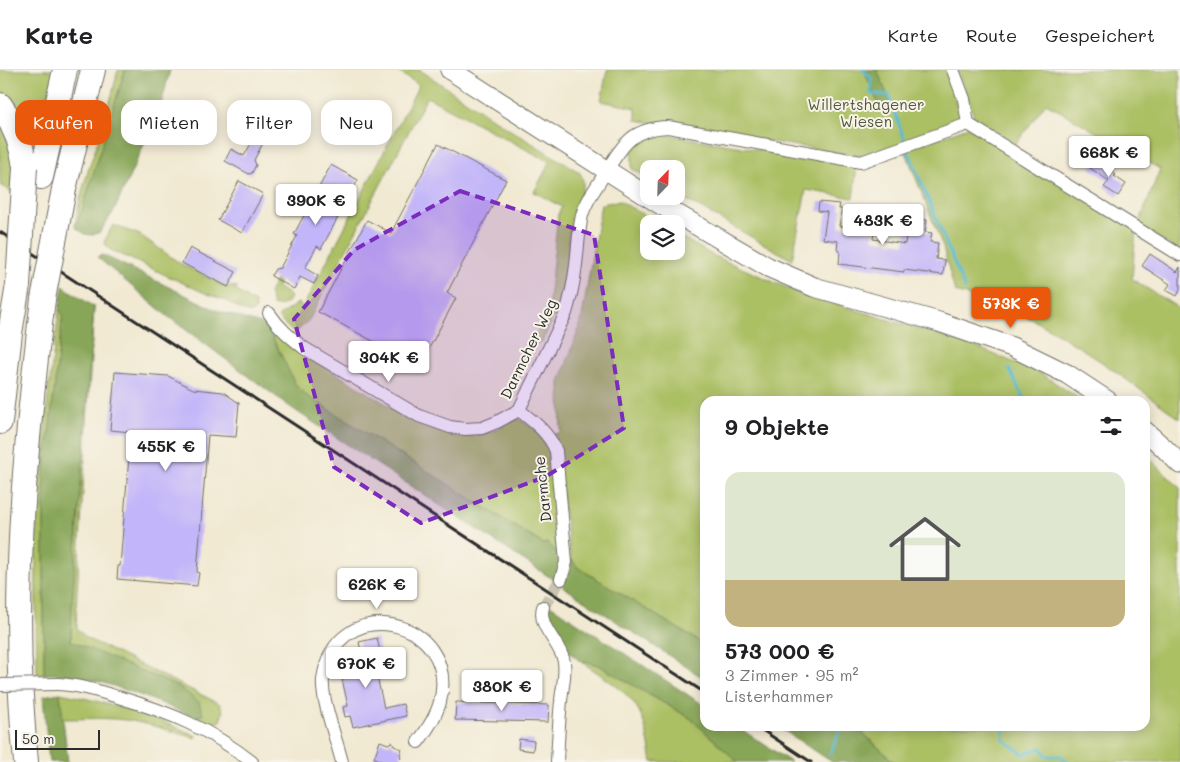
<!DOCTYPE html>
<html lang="de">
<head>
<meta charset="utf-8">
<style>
	:root { --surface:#fff; --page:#f2f2f2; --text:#202124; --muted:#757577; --line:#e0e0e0; --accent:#ea580c }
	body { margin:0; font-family:Mali,sans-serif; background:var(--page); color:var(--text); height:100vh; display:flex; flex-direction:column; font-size:19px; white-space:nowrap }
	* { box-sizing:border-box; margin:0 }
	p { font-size:16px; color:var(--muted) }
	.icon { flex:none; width:28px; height:28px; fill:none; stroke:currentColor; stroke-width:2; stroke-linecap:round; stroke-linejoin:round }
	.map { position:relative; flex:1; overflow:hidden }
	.panel { position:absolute; left:700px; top:326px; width:450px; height:335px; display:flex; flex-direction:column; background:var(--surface); border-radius:15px; box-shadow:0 2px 12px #0003 }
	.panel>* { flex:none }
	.guide { position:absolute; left:15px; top:30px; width:475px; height:45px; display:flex; gap:10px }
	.needle { width:32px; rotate:23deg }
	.buttons { position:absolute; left:640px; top:90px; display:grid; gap:10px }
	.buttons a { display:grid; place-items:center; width:45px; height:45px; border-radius:10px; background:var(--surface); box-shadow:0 2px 12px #0003; font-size:25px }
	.scale { position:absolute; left:15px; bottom:12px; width:85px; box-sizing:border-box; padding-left:5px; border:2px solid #2b2b2b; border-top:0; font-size:14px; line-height:18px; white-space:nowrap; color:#2b2b2b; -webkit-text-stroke:4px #f7f3e8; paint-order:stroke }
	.price { position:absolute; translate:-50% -42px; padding:0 11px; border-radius:5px; background:#fff; color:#222; font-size:16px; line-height:32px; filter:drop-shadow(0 1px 2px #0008) }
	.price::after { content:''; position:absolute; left:50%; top:30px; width:15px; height:11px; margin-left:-8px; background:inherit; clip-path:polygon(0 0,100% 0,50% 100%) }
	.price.current { background:var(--accent); color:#fff }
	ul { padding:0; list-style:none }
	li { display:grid; align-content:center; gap:10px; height:265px; padding:0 25px }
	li+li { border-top:1px solid var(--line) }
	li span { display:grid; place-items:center; height:155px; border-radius:15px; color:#555 }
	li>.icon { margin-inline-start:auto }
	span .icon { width:90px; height:90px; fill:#fffc; stroke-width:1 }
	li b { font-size:21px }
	h2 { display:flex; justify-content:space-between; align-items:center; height:60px; padding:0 25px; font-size:21px }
	.tag { padding:0 18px; border-radius:15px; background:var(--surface); box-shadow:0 2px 12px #0003; font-size:18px; line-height:45px }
	.tag.current { background:var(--accent); color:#fff }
	header { display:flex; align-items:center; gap:30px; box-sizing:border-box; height:70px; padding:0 25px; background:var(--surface); border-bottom:1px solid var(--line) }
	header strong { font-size:24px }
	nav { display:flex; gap:28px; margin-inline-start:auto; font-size:18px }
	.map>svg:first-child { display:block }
	.green { fill:#abbf63; stroke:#6b7547 }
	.forest { fill:#88a659; stroke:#5a6842 }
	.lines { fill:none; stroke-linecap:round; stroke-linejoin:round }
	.stream { stroke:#52b9d0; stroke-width:3 }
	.building { fill:#c2b5f9 }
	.minor-tunnel { stroke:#c9c3b1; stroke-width:12; stroke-dasharray:12 6; stroke-linecap:butt }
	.minor-casing { stroke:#706e65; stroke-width:14 }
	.secondary-casing { stroke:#706e65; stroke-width:21 }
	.motorway-casing { stroke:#706e65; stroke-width:26 }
	.minor { stroke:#fff; stroke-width:12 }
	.secondary { stroke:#fff; stroke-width:19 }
	.motorway { stroke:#fff; stroke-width:24 }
	.rail { stroke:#2b2b2b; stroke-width:3 }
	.minor-bridge-casing { stroke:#706e65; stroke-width:14; stroke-linecap:butt }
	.motorway-bridge-casing { stroke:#706e65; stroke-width:26; stroke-linecap:butt }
	.minor-bridge { stroke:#fff; stroke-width:12 }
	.motorway-bridge { stroke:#fff; stroke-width:24 }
	.marked { fill:#7b2cbf; fill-opacity:0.2; stroke:#7b2cbf; stroke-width:4; stroke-dasharray:10 6; stroke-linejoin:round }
	.labels { text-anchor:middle; stroke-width:4; stroke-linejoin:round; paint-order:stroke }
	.park-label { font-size:15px; fill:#51573c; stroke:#f7f3e8 }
	.street-label { font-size:15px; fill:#2b2b2b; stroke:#f7f3e8 }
</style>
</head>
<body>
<header>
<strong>Karte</strong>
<nav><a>Karte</a><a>Route</a><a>Gespeichert</a></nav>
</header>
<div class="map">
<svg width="1180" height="692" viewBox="0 0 1180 692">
	<rect width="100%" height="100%" fill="#f7f3e8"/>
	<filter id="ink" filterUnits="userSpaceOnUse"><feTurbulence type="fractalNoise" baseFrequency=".02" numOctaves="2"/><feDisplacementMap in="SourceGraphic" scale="10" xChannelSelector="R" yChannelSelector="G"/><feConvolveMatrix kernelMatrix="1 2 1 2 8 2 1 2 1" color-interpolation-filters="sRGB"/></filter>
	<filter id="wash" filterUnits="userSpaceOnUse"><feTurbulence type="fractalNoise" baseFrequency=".0096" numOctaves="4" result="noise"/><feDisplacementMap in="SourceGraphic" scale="20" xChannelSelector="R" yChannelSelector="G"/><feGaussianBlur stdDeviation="1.12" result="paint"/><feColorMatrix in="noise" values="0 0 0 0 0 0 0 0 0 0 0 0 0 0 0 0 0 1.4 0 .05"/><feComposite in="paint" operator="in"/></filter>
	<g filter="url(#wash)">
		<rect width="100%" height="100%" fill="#f1e9d2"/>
		<path class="green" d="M0,0H55L31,88L15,42L0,23Z
			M118,0H125L81,144L75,157C80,119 94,85 105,49C110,33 114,16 118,0Z
			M395,0H420L507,58L579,102C589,114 578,129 574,141C566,170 570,201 561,229C556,244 548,258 542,272L538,274L532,272L548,241L558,144L562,137L534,122L550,92L427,27L309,250L296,262H293L279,249V246L298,233L303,237L419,15Z
			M607,0H946L961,51L872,88L636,50V38L601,31Z
			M957,0H1180V181L1138,156L1160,99L1046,33L1015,75L975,49Z
			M0,52L12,80L13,123L0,115Z
			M968,57L1136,159L1132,209L1180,239V349C1127,310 1073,268 1013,240C995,232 974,228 955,222L943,177L905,80Z
			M663,64L857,96L853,128L806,120L792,190L676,124V99H649V108L632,99V77L644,68Z
			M620,131L659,154H649V181H676V164L712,185L794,221L971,275L1040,303L1083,331H705V575L577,497L571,489L553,365L561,362L560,312L581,253L601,134Z
			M113,155L140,165L181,194L228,218L230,216L237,217L236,221L255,233L256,239L251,243L241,240L225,230L207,224L109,179L104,172Z
			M276,210L279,212L277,217L287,223L291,227C288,233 280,238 273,235L269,223Z
			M94,237L76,538L77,558L86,568L220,634L223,642L220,651L216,653H207L196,647L203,645L71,572L72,535Z
			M59,240L63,244L44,406V604H37C36,542 34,479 39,418C44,358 51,299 59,240Z
			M267,256L292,277L406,346L428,357L450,364L471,366L493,361L514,350L519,349L540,363L553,384L562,491L548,473L543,474L307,326L295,314Z
			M1145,384L1180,418V692H894L861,661L859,656H1145Z
			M579,590L598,595L690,648L738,692H652C649,676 647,658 640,643C630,621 598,604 579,590Z
			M60,623C107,632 153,646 197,666L195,668C174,662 153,655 132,651C109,647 85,649 62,649Z"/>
		<path class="forest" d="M125,0H170L160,39L114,141L100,162L93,165L85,164L75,157L81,144Z
			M864,0H877L890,31L879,36Z
			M103,185L216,240L267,256L295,314L307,326L543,474L548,473L556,481L562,491L554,510L293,339L166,245L97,187Z
			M63,216L94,237L72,535L71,571L179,617L199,632L203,645C187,648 168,635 153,630C118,617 81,603 44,604V406L63,244L59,240Z
			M571,489L577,497L705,575V609L562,516L570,501Z
			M550,535L705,636V656H736L791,692H738L690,648L598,595L579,590L563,578L549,555L547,542Z
			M60,623L68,692H49L43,626Z
			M777,656H859L861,662L894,692H832Z"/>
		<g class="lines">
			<path class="stream" d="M863,0L871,8V24L889,25L905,72
				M907,78L965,219
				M1009,299L1025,331
				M1004,656V670L1023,684L1042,678L1046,686H1061L1068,692
				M830,684L842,656"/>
		</g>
		<g id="blocks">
			<path class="building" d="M254,68L263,73L254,90L256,95L252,103L249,104L225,91L231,79L244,86Z
				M438,74L506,110L447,223L456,228L426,284L417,279L411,291L318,242L367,150L391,163Z
				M1096,89L1116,105L1114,106L1126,114L1118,126L1104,117L1109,111L1090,98Z
				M331,95L358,110L321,179L317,176L305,198L318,206L314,214L300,207L294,219L271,206L275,199L280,198L297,166L294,164Z
				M239,111L263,124L242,163L218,150Z
				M819,132L840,134L839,139H842L839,156L874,161L873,169L905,174L908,148L927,150L925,162L932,163L930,172L938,173L936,189L945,190L943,205L904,200V202L839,194L840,181L837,180L838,171L823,169L827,142L818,141Z
				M190,178L236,202L228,217L182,193Z
				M1150,184L1177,202L1180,197V220L1177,226L1166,220L1170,214L1142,196Z
				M115,302L168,306L193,319L223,322L239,333L236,367L208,365L197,502L199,503L197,516L117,509L118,496H120L131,362L110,360Z
				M377,568L381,586L373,588L384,638L403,634L406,646L353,657L350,646L345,647L343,637L348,636L339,595L363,590L359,572Z
				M456,632L549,635L548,652L455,650Z
				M519,669L534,671L533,681L518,679Z
				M380,671L388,674L392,672L394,676L402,679L400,685L401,688L397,692H380L381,690L374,688Z"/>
		</g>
	</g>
	<g filter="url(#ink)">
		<use href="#blocks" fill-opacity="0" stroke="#706e65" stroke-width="1"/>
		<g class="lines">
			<path class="minor-tunnel" d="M543,537L561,509"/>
			<defs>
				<path id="minor" d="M953,0L964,29L968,54
					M968,54L1180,185
					M269,243C279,258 290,267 304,278L419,346L450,357L465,359L482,358L497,352L519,340L566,243C570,230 573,216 575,202C578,183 578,164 582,145C586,131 595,119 602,108C621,78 629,58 668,57L861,92L968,54
					M519,340C534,352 549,363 556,381L566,492L561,509
					M543,537C537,557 561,573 564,592C566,605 562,618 561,631C559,651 558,671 557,692
					M58,614C79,615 98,621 118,627C169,642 210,659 252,692
					M342,692C337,671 321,629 323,610C334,519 461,548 440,632C436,647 427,660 418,672"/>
				<path id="secondary" d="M450,0L658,133L768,197L814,217L939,252L1012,277L1067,304L1108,331
					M1145,361L1163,377L1180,394"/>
				<path id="motorway" d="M0,35C14,54 22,73 25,97
					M41,107L65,0
					M64,119L93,0
					M0,352L10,263L18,215
					M26,692C10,537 24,383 43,229"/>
			</defs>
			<use href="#minor" class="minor-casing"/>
			<use href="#secondary" class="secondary-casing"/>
			<use href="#motorway" class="motorway-casing"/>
			<use href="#minor" class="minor"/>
			<use href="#secondary" class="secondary"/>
			<use href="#motorway" class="motorway"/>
			<path class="rail" d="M0,162L705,623
				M756,656L811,692"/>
			<defs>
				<path id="minor-bridge" d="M0,615L58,614"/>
				<path id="motorway-bridge" d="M18,215L25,97
					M43,229L64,119"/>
			</defs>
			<use href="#minor-bridge" class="minor-bridge-casing"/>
			<use href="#motorway-bridge" class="motorway-bridge-casing"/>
			<use href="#minor-bridge" class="minor-bridge"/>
			<use href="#motorway-bridge" class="motorway-bridge"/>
		</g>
	</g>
	<path class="marked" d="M460,121L594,165L624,358L545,407L421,453L334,397L294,249L354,180Z"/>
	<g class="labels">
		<g class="park-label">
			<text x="866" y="40">Willertshagener<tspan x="866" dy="17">Wiesen</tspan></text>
		</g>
		<g class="street-label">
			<text transform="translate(529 279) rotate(-64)" y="5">Darmcher Weg</text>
			<text transform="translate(543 419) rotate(-96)" y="5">Darmche</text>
		</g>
	</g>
</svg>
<div class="buttons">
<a><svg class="needle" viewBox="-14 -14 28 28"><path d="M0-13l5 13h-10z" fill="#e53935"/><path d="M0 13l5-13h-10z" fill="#757577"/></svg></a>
<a><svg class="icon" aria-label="layers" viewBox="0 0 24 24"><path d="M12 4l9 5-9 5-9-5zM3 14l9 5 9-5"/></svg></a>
</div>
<div class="scale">50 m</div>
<b class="price" style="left:1109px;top:108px">668K €</b>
<b class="price" style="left:316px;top:156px">390K €</b>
<b class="price" style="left:883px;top:176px">483K €</b>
<b class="price current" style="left:1011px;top:259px">573K €</b>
<b class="price" style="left:389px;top:313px">304K €</b>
<b class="price" style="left:166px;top:402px">455K €</b>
<b class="price" style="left:377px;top:540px">626K €</b>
<b class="price" style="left:366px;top:619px">670K €</b>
<b class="price" style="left:502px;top:642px">380K €</b>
<div class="guide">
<a class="tag current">Kaufen</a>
<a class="tag">Mieten</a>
<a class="tag">Filter</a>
<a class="tag">Neu</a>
</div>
<section class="panel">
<h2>9 Objekte<svg class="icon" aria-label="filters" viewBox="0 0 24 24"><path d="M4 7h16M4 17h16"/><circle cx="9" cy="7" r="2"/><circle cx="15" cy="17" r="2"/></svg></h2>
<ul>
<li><span style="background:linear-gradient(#dfe7d0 70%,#c2b280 0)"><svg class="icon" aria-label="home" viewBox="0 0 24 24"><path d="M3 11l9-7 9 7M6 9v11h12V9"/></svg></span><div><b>573 000 €</b><p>3 Zimmer · 95 m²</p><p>Listerhammer</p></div></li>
</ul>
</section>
</div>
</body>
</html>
